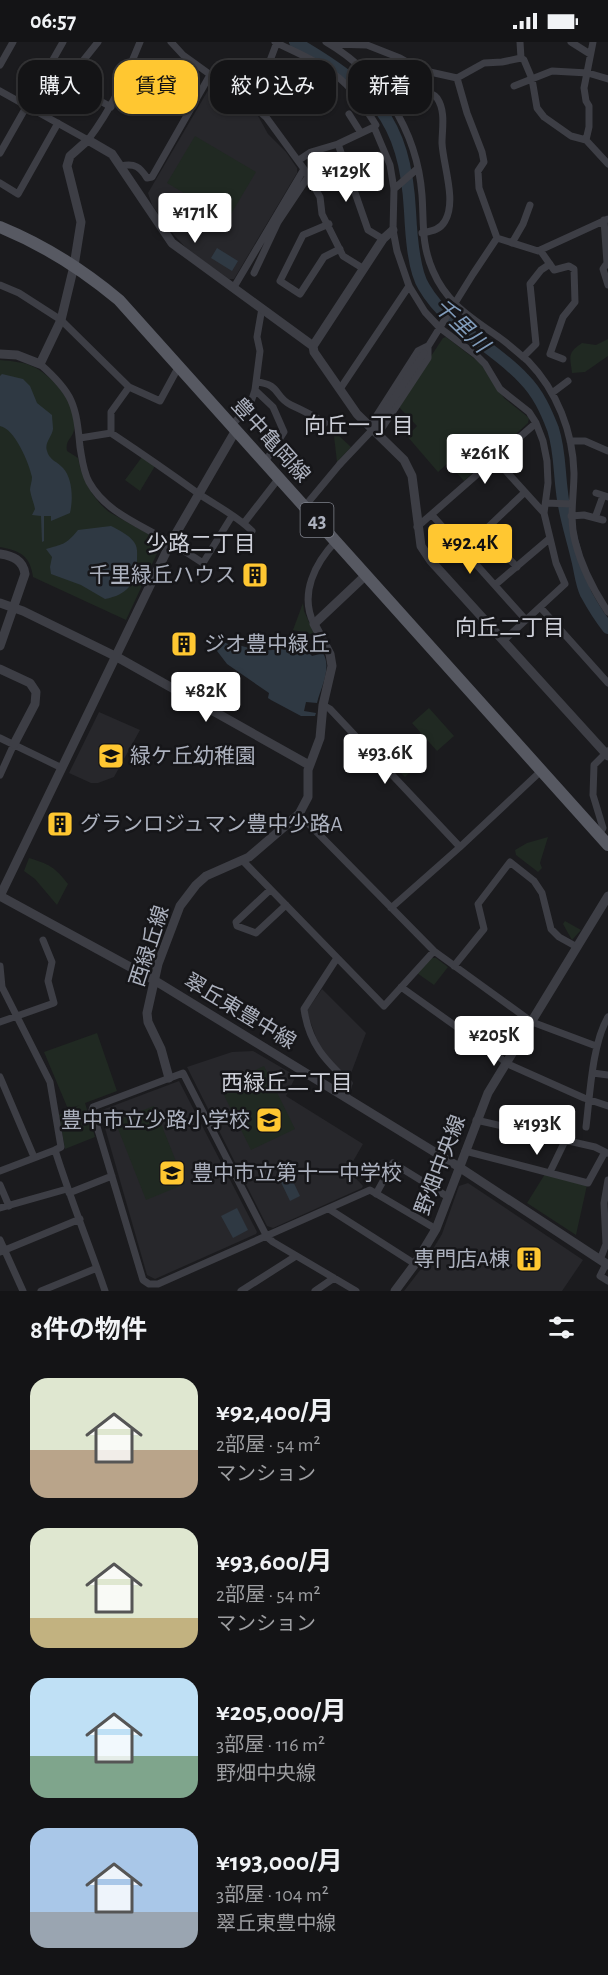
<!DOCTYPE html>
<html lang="ja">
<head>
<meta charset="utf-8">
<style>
	:root { --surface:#141416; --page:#1d1d1f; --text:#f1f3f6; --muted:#9d9ea1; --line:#333335; --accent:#ffc731 }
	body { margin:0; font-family:"Alegreya Sans","Noto Sans JP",sans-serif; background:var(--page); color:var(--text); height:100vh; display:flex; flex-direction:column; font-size:22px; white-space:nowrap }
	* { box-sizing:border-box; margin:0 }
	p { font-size:20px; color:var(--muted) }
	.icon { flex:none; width:33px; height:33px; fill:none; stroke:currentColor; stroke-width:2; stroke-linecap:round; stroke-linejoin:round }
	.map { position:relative; height:1249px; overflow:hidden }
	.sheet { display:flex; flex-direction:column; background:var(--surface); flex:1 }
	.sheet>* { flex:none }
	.guide { position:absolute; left:18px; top:18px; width:573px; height:54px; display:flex; gap:12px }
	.price { position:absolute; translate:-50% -51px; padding:0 14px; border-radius:6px; background:#fff; color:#222; font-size:20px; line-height:39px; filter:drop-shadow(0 2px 3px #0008) }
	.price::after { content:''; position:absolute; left:50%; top:36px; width:18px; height:14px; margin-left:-9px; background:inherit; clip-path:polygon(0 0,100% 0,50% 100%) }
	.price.selected { background:var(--accent); color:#111 }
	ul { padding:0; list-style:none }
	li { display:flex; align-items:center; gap:18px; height:150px; padding:0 30px }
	li span { display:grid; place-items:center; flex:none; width:168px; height:120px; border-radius:18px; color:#555 }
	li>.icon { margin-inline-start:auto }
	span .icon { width:72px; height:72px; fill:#fffc; stroke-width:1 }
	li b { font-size:26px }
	h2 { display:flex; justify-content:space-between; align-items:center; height:72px; padding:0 30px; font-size:26px }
	.chip { padding:0 21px; border-radius:18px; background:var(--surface); box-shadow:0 2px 4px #0004,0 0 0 2px var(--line); font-size:21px; line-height:54px }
	.chip.selected { background:var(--accent); color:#111 }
	.status { display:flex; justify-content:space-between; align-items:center; height:42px; padding:0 30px; background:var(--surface); direction:ltr }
	.status svg { height:16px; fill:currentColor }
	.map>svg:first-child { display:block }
	.built { fill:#27272b }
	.green { fill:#202922 }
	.water { fill:#2f3943 }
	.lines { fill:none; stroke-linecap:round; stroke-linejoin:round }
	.river { stroke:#2f3943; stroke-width:12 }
	.minor { stroke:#3d3e45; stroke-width:7 }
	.tertiary { stroke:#3d3e45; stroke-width:9 }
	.primary { stroke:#575962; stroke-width:12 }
	.minor-bridge { stroke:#3d3e45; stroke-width:7 }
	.labels { text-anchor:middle; stroke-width:5; stroke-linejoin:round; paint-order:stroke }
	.shield { fill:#161619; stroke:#7f828c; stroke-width:1.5 }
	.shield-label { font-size:20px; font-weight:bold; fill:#acb1be }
	.street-label { font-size:21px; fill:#acb1be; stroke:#161619 }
	.poi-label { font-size:21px; fill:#acb1be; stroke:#161619; text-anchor:start }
	.water-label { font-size:22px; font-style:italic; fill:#819cbb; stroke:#161619 }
	.neighbourhood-label { font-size:22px; fill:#ced0d9; stroke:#161619 }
</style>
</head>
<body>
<div class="status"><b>06:57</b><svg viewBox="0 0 49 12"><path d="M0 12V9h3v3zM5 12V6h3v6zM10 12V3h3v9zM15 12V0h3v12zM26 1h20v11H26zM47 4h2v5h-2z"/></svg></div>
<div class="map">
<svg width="608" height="1249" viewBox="0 0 608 1249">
	<rect width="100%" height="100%" fill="#1b1b1e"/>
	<path class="built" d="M219,42L257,72L268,92L286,110L297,126V131L234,237H229L189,209L174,193L152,163L148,151L210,45Z
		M99,670L140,688L114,735L98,741H91L69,731Z
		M322,947L366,991L350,1034L347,1036L322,1012L308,973V967Z
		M253,1009L296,1034L286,1054L363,1102L348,1128L363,1144L362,1146L273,1186L267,1184L187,1025L232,1010Z
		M179,1039L257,1190L256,1192L155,1237L147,1233L101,1072L102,1068Z
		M468,1141L583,1218L562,1249H404L421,1227L442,1192L459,1144Z"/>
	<path class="green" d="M195,94L256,130L228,177L167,141Z
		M446,295L480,321L504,356L529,376L528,381L464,439L448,421L438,430L407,394L417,384L398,364L443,296Z
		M608,297V314L585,330L572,331C570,314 567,311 582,301L596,303Z
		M0,318C12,319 25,320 36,326C55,337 79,365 74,388C72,397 65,398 67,409L78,416C82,437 92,456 109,470L161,499L160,505L126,578L33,535C30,513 20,509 0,505Z
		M337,392L351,405L337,420L334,394Z
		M142,415L155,424L140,449L125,438Z
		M303,561L304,569L315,593L293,588Z
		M429,666L454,694L437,709L412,681Z
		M416,709L423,717L405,735L397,727Z
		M548,795L540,821L542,826L538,830L516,813L515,808L527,801Z
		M29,816C49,822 55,825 68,842L57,863L35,837L24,829Z
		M565,879L581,888L572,898L563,882Z
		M431,916H436L448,925L434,943L417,931Z
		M97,991L117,1049L85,1061L95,1095L65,1107L59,1073L80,1063L68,1067L44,1010Z
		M264,1024L295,1087L251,1108L220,1045Z
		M154,1064L185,1142L146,1158L115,1079Z
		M545,1132L587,1143L576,1193L527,1161Z"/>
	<path class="water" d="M217,206L238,219L232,229L211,216Z
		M2,332L23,337L30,344L37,361L52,373C52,377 53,383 53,387C52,395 44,401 47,409C49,418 58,420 63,426C73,437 73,458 70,471L51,479V474H44V499L42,500L41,474L32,473L35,467C34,461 31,455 30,448C30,444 32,440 32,435C29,421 15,387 0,384V334Z
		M111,484C119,488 129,493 134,500C138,505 137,512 137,518C137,541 127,553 105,557L81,543L51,532L50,525L52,515L46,507C62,502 65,504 78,488Z
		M259,599L262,608C277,610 302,601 312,614L323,611C332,626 321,645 317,661L306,660L304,669L316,671L315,674H301L271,658L268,656L269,651L227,622L214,605L216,601L224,600L234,605L238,603L253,607Z
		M289,1131L300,1154L290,1159L279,1136Z
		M237,1166L248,1188L233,1196L221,1174Z"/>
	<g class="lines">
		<path class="river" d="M295,0C372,45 405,76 410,169C411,189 413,228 424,245C448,286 493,303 524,337C538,351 546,369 553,387C560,409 559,428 562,450C564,472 572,495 577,517C580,528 581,542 586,552C592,563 600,576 608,586"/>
		<path class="minor" d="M171,0L183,13L251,62L266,75L304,127L320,155L322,172L343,214L364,227
			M275,0C295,10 316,18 334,32C352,45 364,64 376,83L374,85L390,123L394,147L393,188L397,209L409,244L425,270L440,286L476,313L485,322L500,347L529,370L536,381L543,399L547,419L548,441L544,471L556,521L565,542L503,599
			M326,0C381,32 417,88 422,153C424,181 421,202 433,229C447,262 472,276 500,296C510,303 519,312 528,319C557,349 573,390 574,431C574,454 569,476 575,499C581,523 594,549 608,570
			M520,0L521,16L524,18L532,37L537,66L544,75L571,94L586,98L608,122
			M571,0L590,12
			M331,2L367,3L400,16L421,28L457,36L484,21L502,20L521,16
			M0,23L13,0
			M267,26L304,43
			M47,29L111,65
			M457,36L467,71L482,110L484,120L478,129L479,146L497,196
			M375,39C388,42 430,46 437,56C446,69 442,87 442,101C443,123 457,159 445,179C440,188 432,189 422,191
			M66,40L98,0
			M514,44L552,29L588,31L608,37
			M0,49L88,98C112,66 125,37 140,0
			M251,62L259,48L277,0
			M349,72L361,91
			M586,98L589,85V64L586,59L584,46L593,0
			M338,102L368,188L383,197
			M0,111L63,0
			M299,118L311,110L338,102L374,85
			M121,124C135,121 140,125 147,136L152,135L210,33
			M0,141L18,152L58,81
			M394,147L417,127
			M604,178L607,221L603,227L608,243
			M329,182L303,193L280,239L300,252L324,215L340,207
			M512,201L523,182L530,163
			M540,208L554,228L569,224L574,227L575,260L563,275L550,312L563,317
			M254,231L278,180L308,135
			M0,243L19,251L61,278L129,345L160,359L179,324
			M234,245L304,127
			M424,311L473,232L497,196L538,209L608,177
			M523,315L536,302L530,242L541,228L550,222
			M40,322C73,351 76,362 80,405C82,416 83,429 89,440C105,469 137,481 164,497C178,504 190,513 203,521L232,474
			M256,340C281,342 274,355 291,363C302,368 314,374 325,381
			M340,347L409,244
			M255,348L273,365L284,390L265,420
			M552,351L568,339
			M232,383L243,371L252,357L255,348L260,309L257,295L262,266
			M370,384L418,309L428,304V316L378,392
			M111,391V370L129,345
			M80,396L111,391C141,411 170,431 199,452C217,464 237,474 252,489
			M570,399H585L608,409
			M495,417L544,471
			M596,451L608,455
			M546,461L572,462
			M305,464L340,422
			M432,473L526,578
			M571,474L584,473L603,478
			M595,476L603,454
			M244,481L279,436
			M417,485L536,381
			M483,490L517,525
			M473,518L478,498L483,490L525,450
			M495,543L549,497
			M540,565L608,641
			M314,582C299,552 315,521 336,499
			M323,663L330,667L460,805
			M0,696L62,726
			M0,733L14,702
			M299,772L434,909L532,980L596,1004
			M599,793L603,786L593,753L594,723L608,709
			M243,819L384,964L434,909
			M270,848L236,880L237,884L256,891L286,863
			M391,866L460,805L541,729
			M337,916L304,967C309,1002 325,1018 349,1041L346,1055
			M0,924L2,945L50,1040L61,1105L55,1108C70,1156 89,1202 105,1249
			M454,924L484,887L478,862L510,820L534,839L542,851L551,887L559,895L577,905
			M401,945L510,1023L584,1056L608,1064
			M0,980L54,961L48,939L52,920L43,898
			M593,1031L608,1033
			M0,1035L34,1115
			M476,1078L595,1105L607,1111
			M586,1085C590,1053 592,1002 608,975
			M465,1109L588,1141L605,1110
			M0,1129L55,1108
			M550,1130L565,1099
			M0,1143L9,1164
			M69,1151L112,1134
			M376,1152L393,1121L448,1155
			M0,1166L67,1147
			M329,1167L415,1222
			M0,1198L23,1249
			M0,1210L80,1177
			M600,1218L606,1202L604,1161L608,1138
			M606,1222L600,1234L608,1239
			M41,1249L97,1226
			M241,1249L296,1214
			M315,1249L334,1236
			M356,1249L273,1200L267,1195L183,1031L93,1065L92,1068L143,1238L149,1242H158L370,1148L436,1187"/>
		<path class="tertiary" d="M393,188L383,197L313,304L314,310L357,372L404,418L412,434L421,504L431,519L608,714
			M0,312L17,313L40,322L61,278L74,224L81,180L67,124L70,114L88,98L112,112L172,201L313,304
			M236,388L171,500L0,854L154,938L459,1125L608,1223
			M0,512C13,514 23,518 25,532L0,604
			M0,561L23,569L117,615L309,723
			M0,627L30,641L36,650L35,662L14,702
			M169,1036L161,1007L148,980L147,971L158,922L180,864L196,843L206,834L249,815L299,772L308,755V728L320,696L323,663L332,624L330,612L314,582L366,533
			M395,1249L415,1222L436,1187L488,1051L608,854"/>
		<path class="primary" d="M0,185C44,203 82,227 119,258L608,803"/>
		<path class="minor-bridge" d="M340,422L376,384L424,311"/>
	</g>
	<defs>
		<symbol id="building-square" viewBox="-11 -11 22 22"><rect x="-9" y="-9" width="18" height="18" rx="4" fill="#ffc731" stroke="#161619"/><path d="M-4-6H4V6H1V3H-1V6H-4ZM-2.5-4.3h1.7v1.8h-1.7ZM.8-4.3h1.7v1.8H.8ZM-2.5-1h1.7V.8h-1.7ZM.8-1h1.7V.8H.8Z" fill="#111"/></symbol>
		<symbol id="school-square" viewBox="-11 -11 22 22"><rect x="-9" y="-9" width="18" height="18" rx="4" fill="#ffc731" stroke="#161619"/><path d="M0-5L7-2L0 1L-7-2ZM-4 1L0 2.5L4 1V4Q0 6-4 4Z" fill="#111"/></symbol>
	</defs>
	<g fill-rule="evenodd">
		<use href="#building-square" x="240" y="518" width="30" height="30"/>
		<use href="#building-square" x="169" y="587" width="30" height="30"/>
		<use href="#school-square" x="96" y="699" width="30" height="30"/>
		<use href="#building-square" x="45" y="767" width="30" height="30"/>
		<use href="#school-square" x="254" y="1063" width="30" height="30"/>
		<use href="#school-square" x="157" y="1116" width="30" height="30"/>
		<use href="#building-square" x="514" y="1202" width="30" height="30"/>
	</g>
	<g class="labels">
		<rect class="shield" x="300.5" y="461" width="33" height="34" rx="4.5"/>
		<g class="shield-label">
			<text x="317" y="485">43</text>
		</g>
		<g class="street-label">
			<text transform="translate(271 398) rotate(48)" y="7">豊中亀岡線</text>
			<text transform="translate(149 904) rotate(-72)" y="7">西緑丘線</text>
			<text transform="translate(240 969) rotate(31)" y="7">翠丘東豊中線</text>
			<text transform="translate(440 1123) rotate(-69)" y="7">野畑中央線</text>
		</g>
		<g class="poi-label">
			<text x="236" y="540" text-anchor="end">千里緑丘ハウス</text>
			<text x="204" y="609">ジオ豊中緑丘</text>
			<text x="130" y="721">緑ケ丘幼稚園</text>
			<text x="80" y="789">グランロジュマン豊中少路A</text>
			<text x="250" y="1085" text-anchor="end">豊中市立少路小学校</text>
			<text x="192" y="1138">豊中市立第十一中学校</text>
			<text x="510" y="1224" text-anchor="end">専門店A棟</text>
		</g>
		<g class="water-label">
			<text transform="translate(462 283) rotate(44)" y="8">千里川</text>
		</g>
		<g class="neighbourhood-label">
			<text x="359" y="391">向丘一丁目</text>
			<text x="201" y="509">少路二丁目</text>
			<text x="510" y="593">向丘二丁目</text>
			<text x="287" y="1048">西緑丘二丁目</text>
		</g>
	</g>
</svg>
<b class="price" style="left:346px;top:161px">¥129K</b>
<b class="price" style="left:195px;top:202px">¥171K</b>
<b class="price" style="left:485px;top:443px">¥261K</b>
<b class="price selected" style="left:470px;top:533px">¥92.4K</b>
<b class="price" style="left:206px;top:681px">¥82K</b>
<b class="price" style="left:385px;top:743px">¥93.6K</b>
<b class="price" style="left:494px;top:1025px">¥205K</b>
<b class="price" style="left:537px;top:1114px">¥193K</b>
<div class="guide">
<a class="chip">購入</a>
<a class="chip selected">賃貸</a>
<a class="chip">絞り込み</a>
<a class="chip">新着</a>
</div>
</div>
<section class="sheet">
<h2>8件の物件<svg class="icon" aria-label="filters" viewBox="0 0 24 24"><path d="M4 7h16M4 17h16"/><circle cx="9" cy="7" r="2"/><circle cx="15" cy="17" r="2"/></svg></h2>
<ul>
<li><span style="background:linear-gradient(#dfe7d0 60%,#b9a48a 0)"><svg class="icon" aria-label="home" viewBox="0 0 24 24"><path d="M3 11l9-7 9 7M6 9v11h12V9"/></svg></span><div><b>¥92,400/月</b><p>2部屋 · 54 m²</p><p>マンション</p></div></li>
<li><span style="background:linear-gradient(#dfe7d0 75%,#c2b280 0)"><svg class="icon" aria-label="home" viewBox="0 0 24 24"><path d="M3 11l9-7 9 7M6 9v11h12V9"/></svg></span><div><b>¥93,600/月</b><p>2部屋 · 54 m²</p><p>マンション</p></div></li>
<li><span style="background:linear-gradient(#bfe0f5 65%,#7fa58c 0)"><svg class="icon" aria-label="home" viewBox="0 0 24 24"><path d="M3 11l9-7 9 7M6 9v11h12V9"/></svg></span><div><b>¥205,000/月</b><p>3部屋 · 116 m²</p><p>野畑中央線</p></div></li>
<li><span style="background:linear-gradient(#a9c7e8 70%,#9aa5b1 0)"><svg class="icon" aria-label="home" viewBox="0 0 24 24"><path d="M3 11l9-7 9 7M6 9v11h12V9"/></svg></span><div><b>¥193,000/月</b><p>3部屋 · 104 m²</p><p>翠丘東豊中線</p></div></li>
</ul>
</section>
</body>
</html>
